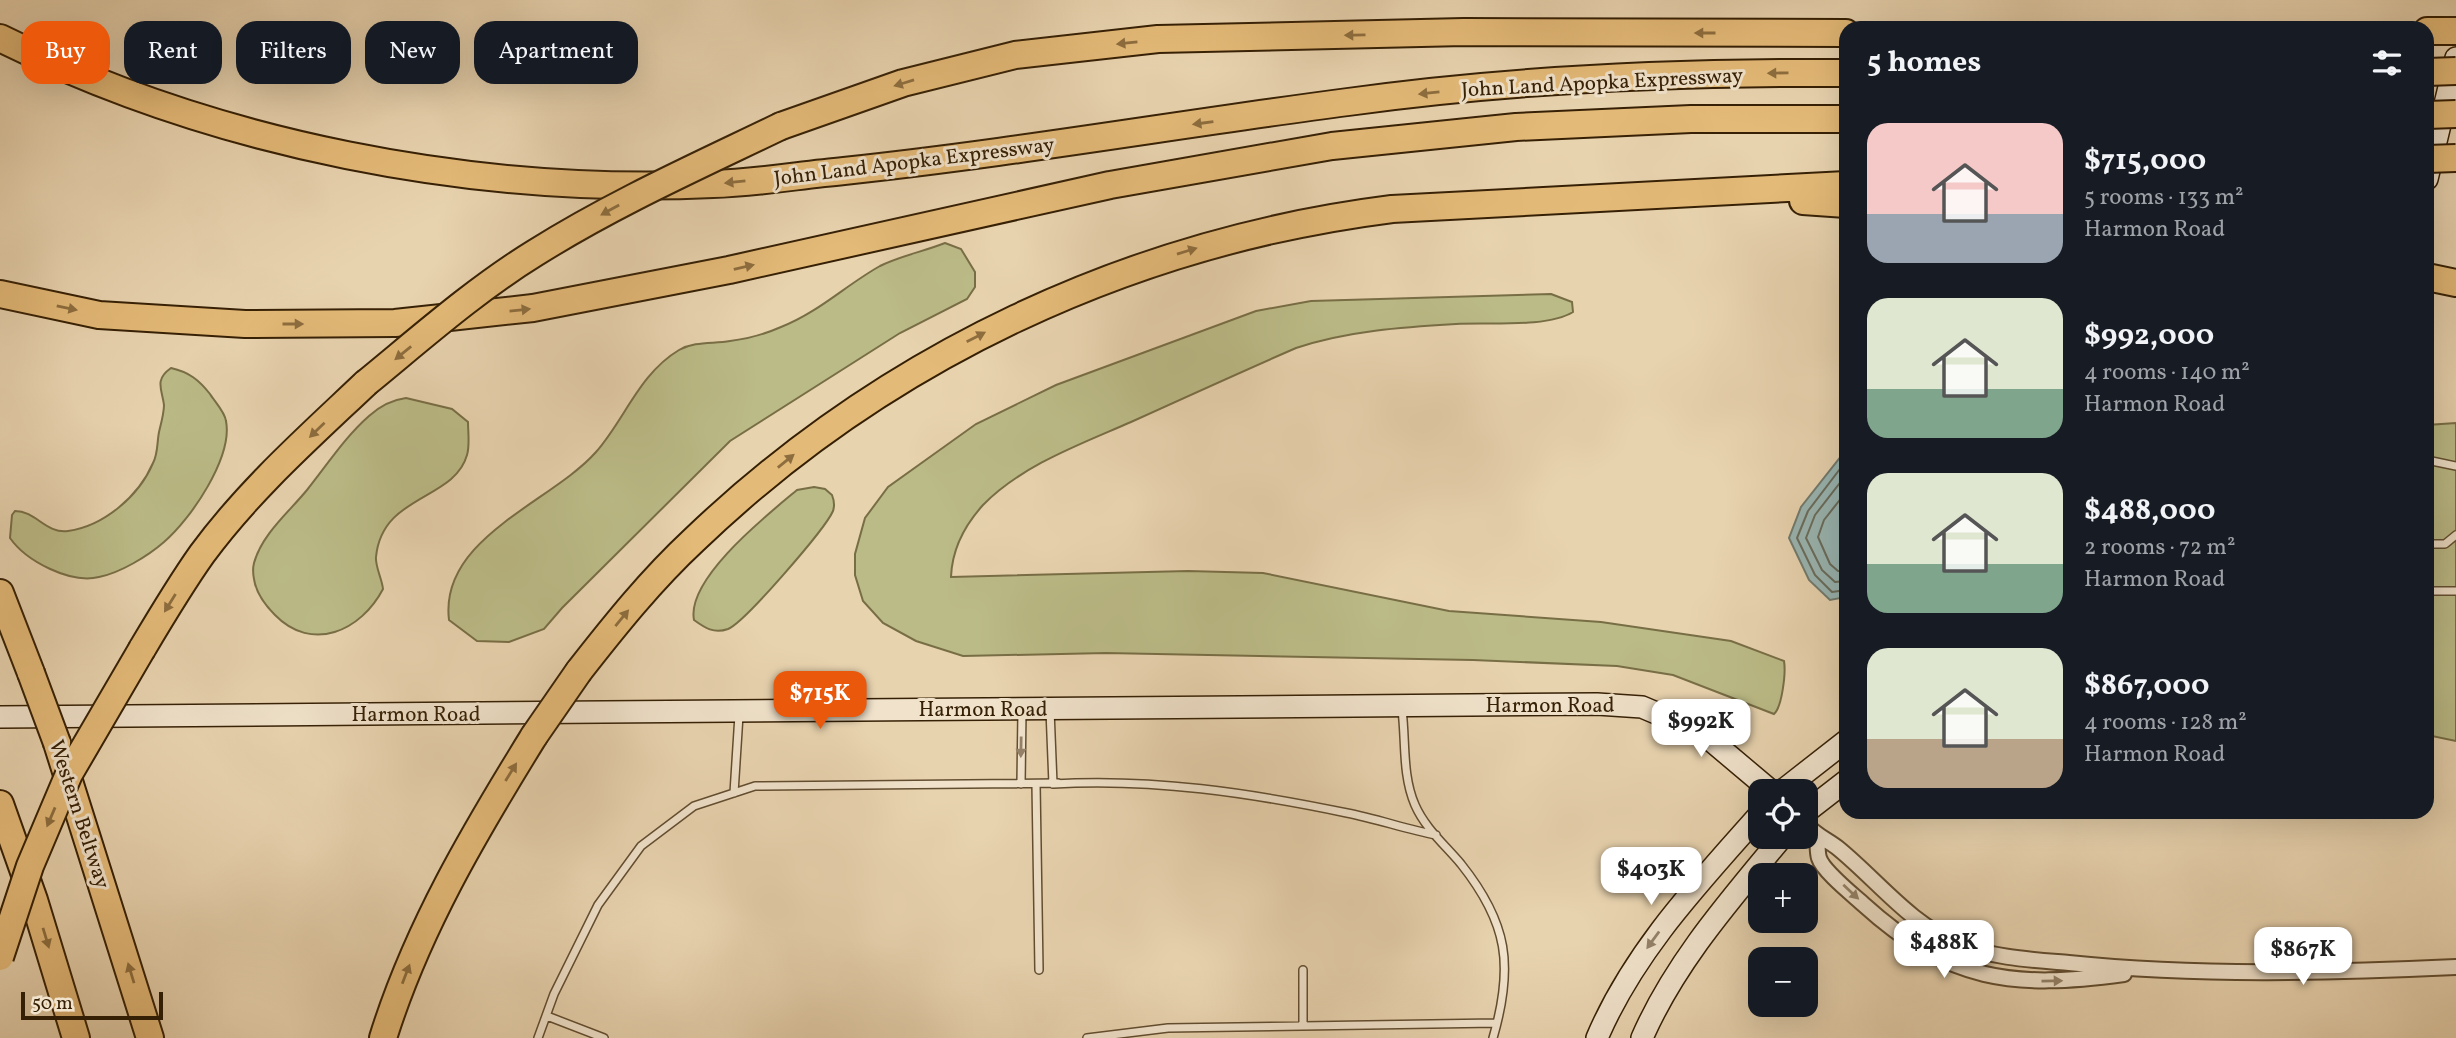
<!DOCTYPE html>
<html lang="en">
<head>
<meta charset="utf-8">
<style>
	:root { --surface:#171b24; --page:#20242c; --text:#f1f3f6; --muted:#9ea1a6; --accent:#ea580c }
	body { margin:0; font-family:Vollkorn,serif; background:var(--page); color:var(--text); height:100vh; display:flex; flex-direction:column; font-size:26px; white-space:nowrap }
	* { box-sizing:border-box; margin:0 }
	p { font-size:23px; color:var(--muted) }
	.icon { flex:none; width:38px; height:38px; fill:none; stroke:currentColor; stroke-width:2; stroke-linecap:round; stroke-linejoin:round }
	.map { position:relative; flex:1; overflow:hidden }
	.side { position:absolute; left:1839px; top:21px; width:595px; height:798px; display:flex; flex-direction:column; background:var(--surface); border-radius:21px; box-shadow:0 7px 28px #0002 }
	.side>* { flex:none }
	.banner { position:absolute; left:21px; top:21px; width:665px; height:63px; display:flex; gap:14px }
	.tools { position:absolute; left:1748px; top:779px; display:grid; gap:14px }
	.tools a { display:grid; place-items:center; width:70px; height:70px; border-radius:14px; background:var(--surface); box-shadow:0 7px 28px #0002; font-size:35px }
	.scale { position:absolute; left:21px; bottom:18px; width:142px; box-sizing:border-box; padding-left:7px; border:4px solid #362005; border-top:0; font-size:19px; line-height:24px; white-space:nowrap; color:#362005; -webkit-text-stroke:5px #f0e2cb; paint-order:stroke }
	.price { position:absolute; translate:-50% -60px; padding:0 16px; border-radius:14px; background:#fff; color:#222; font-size:23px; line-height:46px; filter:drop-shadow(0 2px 4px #0008) }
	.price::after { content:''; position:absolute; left:50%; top:42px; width:21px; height:16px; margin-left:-10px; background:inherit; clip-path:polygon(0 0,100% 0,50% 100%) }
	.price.selected { background:var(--accent); color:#fff }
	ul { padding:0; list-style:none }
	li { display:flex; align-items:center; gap:21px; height:175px; padding:0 28px }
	li span { display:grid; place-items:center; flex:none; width:196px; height:140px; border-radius:21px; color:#555 }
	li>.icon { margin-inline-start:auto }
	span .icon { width:84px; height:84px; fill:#fffc; stroke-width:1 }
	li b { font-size:30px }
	h2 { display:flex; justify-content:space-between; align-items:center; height:84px; padding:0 28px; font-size:30px }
	.pill { padding:0 24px; border-radius:21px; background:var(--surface); box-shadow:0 7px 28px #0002; font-size:24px; line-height:63px }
	.pill.selected { background:var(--accent); color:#fff }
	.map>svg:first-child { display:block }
	.green { fill:#bbbb87; stroke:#786e46; stroke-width:2 }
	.water { fill:#99b6b4; stroke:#717a6e; stroke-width:2 }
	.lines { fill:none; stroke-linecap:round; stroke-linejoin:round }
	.shore { stroke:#686b5c; stroke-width:2 }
	.lane-casing { stroke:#624d30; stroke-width:10 }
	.street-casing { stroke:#624d30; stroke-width:18 }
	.secondary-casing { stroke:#362005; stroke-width:24 }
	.highway-casing { stroke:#362005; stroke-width:30 }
	.lane { stroke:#f0e2cb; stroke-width:7 }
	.street { stroke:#f0e2cb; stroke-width:14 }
	.secondary { stroke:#f0e2cb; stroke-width:21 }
	.highway { stroke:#e4ba78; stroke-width:26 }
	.highway-bridge-casing { stroke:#362005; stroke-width:30; stroke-linecap:butt }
	.highway-bridge { stroke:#e4ba78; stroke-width:26 }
	.oneway { fill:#8d6d3e }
	.oneway2 { fill:#938168 }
	.labels { text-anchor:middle; stroke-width:6; stroke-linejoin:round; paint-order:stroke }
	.street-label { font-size:21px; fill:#362005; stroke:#f0e2cb }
</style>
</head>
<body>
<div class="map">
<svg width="2456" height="1038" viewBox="0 0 2456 1038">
	<rect width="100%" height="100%" fill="#e8d3af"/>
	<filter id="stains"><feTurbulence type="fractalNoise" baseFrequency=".00286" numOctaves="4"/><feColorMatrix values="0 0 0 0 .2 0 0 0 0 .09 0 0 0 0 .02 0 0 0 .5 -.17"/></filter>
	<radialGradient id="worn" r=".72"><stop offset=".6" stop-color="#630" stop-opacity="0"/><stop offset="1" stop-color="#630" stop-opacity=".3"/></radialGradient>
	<path class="green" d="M945,243L961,249L975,272V287L967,299L900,333L730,441L562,608L544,629L509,642L477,641L449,620C439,538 552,502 596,452C625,419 639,374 679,350C695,341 713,344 730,341C748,339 765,334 781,327C819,312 846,285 880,266C900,256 925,251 945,243Z
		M1551,294L1572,302L1573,312C1547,328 1488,322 1456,324C1403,327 1347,331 1296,348C1241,372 1186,397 1131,422C1081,444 1022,465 983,505C965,525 952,550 951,577L1188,571L1263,573L1449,611L1601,622L1731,641L1784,661C1786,673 1782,707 1774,714L1673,675L1617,666L1473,660L1106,653L963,656L916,641L883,623L863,601L855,575V554L865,518L888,487L976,424L1056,385L1256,311L1311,301Z
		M171,368C189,372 199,380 210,394C215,402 225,412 226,421C233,457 191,519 164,542C148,556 120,573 99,577C70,584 26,561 10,538L12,515L15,511C36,511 46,534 68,531C104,526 139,496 153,463C158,454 157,442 159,432C161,424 164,413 164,405C162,389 154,380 171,368Z
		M406,398L452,409L468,422C468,432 470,445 467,455C454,501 382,494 376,557C375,566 382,579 383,589C361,631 312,653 275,615C265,605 256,593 254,579C253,574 253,567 254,563C262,534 289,512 307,490C327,465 345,437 369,416C380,406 391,400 406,398Z
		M2456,423V741L2427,735V425Z
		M814,487L825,489L832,495C834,500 835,505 833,511C825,529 745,622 728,629C714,634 705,628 694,620C686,579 767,515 797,490Z"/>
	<path class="water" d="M1846,450V597L1830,600L1809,580L1789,538L1801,507Z"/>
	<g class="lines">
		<path class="shore" d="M1846,461L1808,511L1797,538L1815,575L1832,592L1846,590
			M1846,475L1815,515L1806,538L1822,570L1835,582L1846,581
			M1846,492L1824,520L1818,537L1830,564L1838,571H1846"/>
		<defs>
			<path id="lane" d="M2427,460L2456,466
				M2427,544H2445L2456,535
				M2427,591H2456
				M1050,710L1053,784C1152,778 1251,793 1347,813C1377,819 1406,829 1436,835
				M1402,710C1406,741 1402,775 1415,805C1425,828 1445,845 1461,864C1508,923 1514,966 1493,1038
				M1021,784L1022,711
				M1036,784L1039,970
				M734,793L739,715
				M1303,970V1025
				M547,1016L604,1038
				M538,1038L554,994L598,905L641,846L694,806L755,786L1058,783
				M1087,1038L1168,1028L1496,1023"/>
			<path id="street" d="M1806,824C1816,836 1828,840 1839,849C1879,882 1910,924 1959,944C1992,958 2034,960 2069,963C2197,976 2328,973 2456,967
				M1817,837C1818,843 1817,852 1819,858C1823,871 1852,894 1863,904C1949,982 2013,989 2124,974"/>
			<path id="secondary" d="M2427,179L2456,58
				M0,717L1597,704L1642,707L1701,732L1771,791
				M1782,791L1846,741
				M1806,812L1846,781
				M1597,1038C1634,951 1699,883 1760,814
				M1642,1038C1675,962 1731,899 1783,836"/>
			<path id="highway" d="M2427,31H2456
				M0,38C215,145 474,195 713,184C756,183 800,175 844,171C1013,153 1180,124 1348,102C1513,79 1680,72 1846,73
				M781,126L903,83L1015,55L1158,39L1464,32L1846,33
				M1803,201L1846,204
				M2427,277L2456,283
				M0,294L99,315L245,324L395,323L533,308L729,270L1110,185L1332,146L1516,127L1691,119H1846
				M0,593L31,673
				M142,649C161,617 180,585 202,554C249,490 309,437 366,383
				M579,671C615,625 651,580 694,540C885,357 1130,242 1392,209L1846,185
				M57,743L150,1038
				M0,804L34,900L76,1038
				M383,1038C417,929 474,833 534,736"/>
		</defs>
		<use href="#lane" class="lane-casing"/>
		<use href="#street" class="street-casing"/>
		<use href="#secondary" class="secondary-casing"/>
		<use href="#highway" class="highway-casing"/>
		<use href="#lane" class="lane"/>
		<use href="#street" class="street"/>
		<use href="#secondary" class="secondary"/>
		<use href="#highway" class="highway"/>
		<defs>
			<path id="highway-bridge" d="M2427,72L2456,71
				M2427,115L2456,114
				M2427,159L2456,158
				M366,383C421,338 475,290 535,253C613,204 698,166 781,126
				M31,673L57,743
				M534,736L579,671
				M0,957L30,866L69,774L142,649"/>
		</defs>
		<use href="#highway-bridge" class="highway-bridge-casing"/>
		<use href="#highway-bridge" class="highway-bridge"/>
	</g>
	<defs><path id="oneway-solid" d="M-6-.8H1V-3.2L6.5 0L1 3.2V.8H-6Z" transform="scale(1.75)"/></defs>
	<g class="oneway">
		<use href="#oneway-solid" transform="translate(1705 33) rotate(-180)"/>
		<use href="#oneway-solid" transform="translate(1355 35) rotate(179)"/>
		<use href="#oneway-solid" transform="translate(1127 43) rotate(174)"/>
		<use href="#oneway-solid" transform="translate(1778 73) rotate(179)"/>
		<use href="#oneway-solid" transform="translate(904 83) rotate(163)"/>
		<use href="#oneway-solid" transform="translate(1429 93) rotate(174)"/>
		<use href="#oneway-solid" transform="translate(1203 123) rotate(172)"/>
		<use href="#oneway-solid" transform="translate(735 182) rotate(174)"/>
		<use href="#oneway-solid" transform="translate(610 210) rotate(151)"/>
		<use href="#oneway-solid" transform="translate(1187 251) rotate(-17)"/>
		<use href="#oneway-solid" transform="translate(744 267) rotate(-13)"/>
		<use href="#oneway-solid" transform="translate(67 308) rotate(12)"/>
		<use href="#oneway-solid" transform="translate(520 310) rotate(-6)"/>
		<use href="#oneway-solid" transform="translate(293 324)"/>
		<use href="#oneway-solid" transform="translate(976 337) rotate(-27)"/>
		<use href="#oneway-solid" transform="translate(403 353) rotate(141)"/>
		<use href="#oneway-solid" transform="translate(317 430) rotate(136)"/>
		<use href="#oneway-solid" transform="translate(786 461) rotate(-39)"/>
		<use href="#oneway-solid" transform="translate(170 603) rotate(122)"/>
		<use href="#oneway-solid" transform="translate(622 618) rotate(-51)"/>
		<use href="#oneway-solid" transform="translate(511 772) rotate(-58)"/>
		<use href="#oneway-solid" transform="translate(51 817) rotate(113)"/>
		<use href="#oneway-solid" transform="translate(46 938) rotate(73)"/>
		<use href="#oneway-solid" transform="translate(131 973) rotate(-107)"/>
		<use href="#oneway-solid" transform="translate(406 974) rotate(-69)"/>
	</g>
	<g class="oneway2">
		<use href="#oneway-solid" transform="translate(1021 747) rotate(91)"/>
		<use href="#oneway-solid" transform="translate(1851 892) rotate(43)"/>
		<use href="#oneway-solid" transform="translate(1653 940) rotate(126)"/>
		<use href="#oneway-solid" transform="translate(2052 981) rotate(-1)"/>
	</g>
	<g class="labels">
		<g class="street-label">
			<text transform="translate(1602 82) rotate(-3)" y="7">John Land Apopka Expressway</text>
			<text transform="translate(914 161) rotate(-7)" y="7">John Land Apopka Expressway</text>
			<text x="1550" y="712">Harmon Road</text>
			<text x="983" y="716">Harmon Road</text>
			<text x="416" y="721">Harmon Road</text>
			<text transform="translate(80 814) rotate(72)" y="7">Western Beltway</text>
		</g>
	</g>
	<rect width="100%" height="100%" filter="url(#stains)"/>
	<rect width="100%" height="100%" fill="url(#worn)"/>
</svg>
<div class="tools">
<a><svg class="icon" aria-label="locate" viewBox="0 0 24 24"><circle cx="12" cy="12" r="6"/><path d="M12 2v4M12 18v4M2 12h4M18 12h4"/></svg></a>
<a>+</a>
<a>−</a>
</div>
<div class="scale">50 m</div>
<b class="price selected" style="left:820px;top:731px">$715K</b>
<b class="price" style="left:1701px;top:759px">$992K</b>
<b class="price" style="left:1651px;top:907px">$403K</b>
<b class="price" style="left:1944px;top:980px">$488K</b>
<b class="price" style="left:2303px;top:987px">$867K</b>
<div class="banner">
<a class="pill selected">Buy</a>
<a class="pill">Rent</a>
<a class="pill">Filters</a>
<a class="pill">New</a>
<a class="pill">Apartment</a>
</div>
<section class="side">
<h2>5 homes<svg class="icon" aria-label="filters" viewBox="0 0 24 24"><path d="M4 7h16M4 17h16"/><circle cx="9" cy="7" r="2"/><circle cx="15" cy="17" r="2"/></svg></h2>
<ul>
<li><span style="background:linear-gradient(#f6c9c9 65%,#9aa5b1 0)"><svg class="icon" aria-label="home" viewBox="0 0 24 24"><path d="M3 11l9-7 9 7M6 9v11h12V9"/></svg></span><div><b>$715,000</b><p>5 rooms · 133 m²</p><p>Harmon Road</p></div></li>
<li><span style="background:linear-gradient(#dfe7d0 65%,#7fa58c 0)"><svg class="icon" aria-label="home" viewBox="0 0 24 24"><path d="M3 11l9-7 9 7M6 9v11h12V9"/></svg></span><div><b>$992,000</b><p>4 rooms · 140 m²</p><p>Harmon Road</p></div></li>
<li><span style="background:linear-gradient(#dfe7d0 65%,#7fa58c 0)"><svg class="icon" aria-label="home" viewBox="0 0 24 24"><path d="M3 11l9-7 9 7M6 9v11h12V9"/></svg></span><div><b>$488,000</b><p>2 rooms · 72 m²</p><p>Harmon Road</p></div></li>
<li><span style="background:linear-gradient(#dfe7d0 65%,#b9a48a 0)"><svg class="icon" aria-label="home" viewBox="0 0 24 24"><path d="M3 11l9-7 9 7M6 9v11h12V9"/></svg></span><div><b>$867,000</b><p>4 rooms · 128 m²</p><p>Harmon Road</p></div></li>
</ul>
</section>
</div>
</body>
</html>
